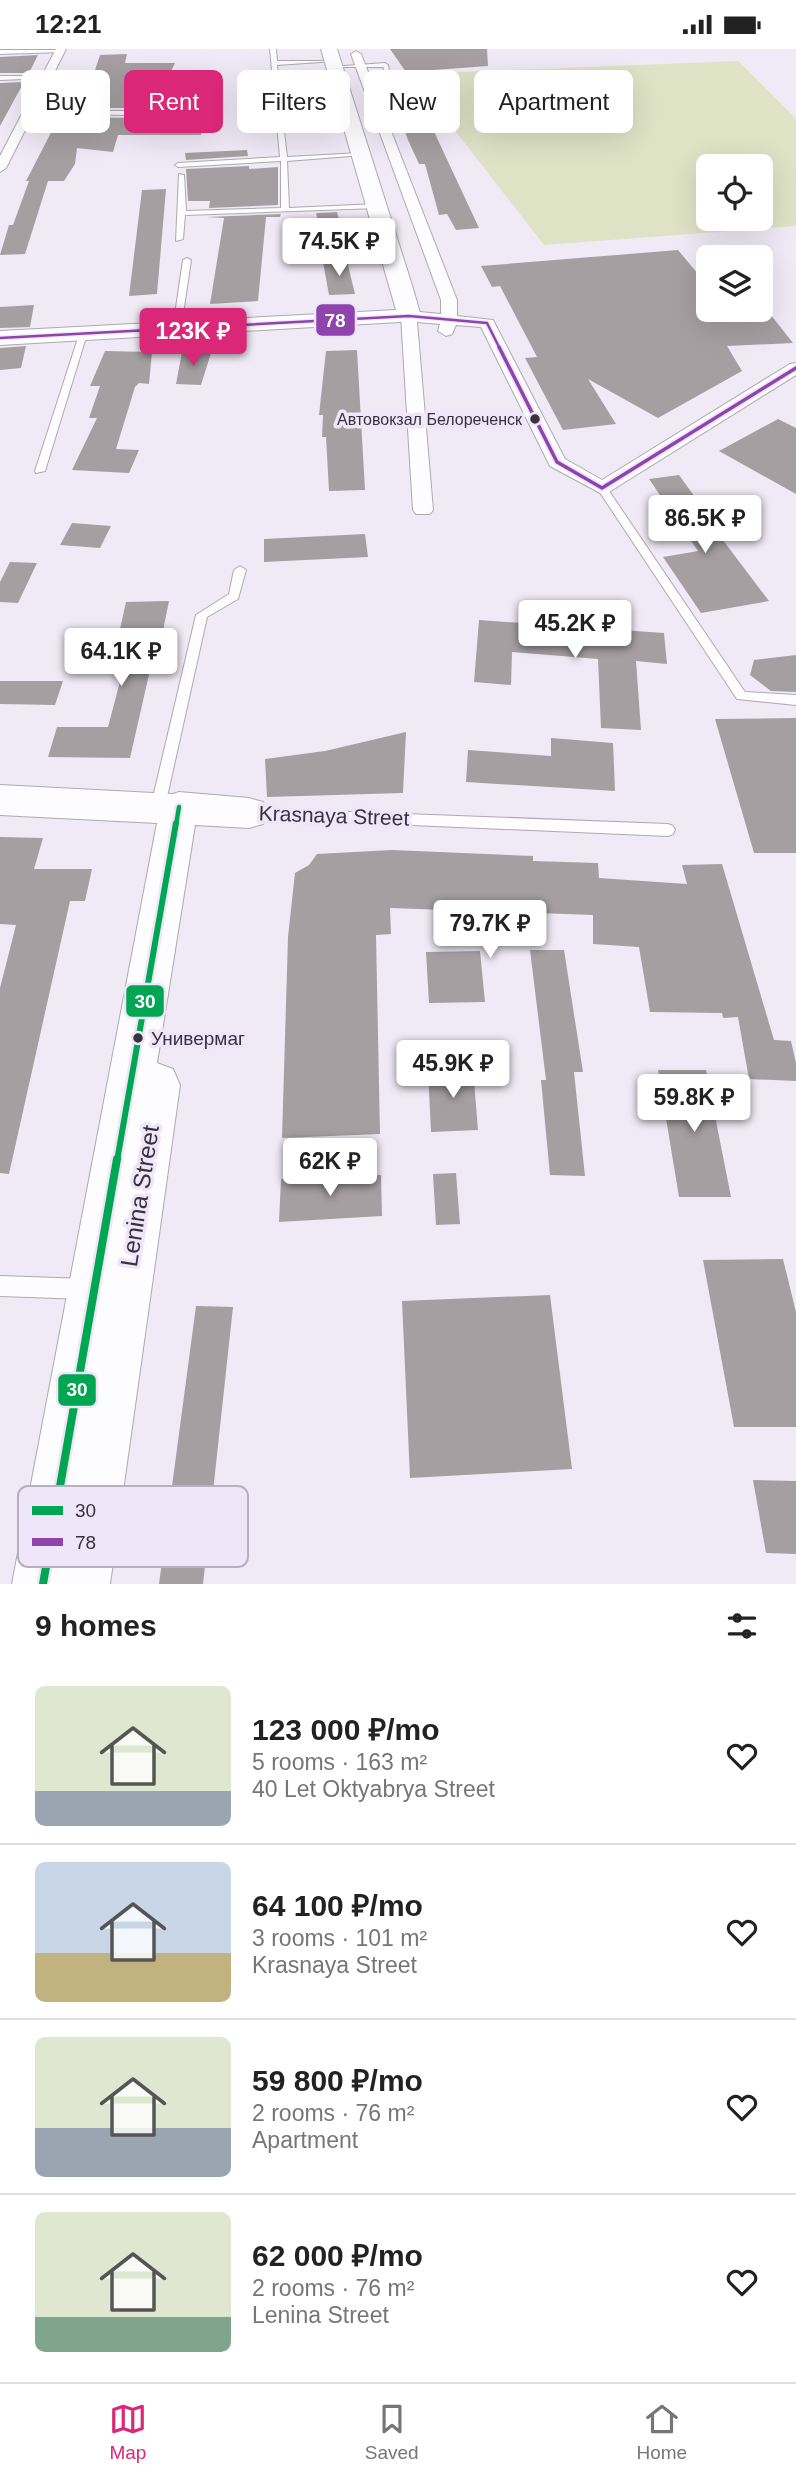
<!DOCTYPE html>
<html lang="en">
<head>
<meta charset="utf-8">
<style>
	:root { --surface:#fff; --page:#f6f6f6; --text:#222; --muted:#767676; --line:#e0e0e0; --accent:#db2777 }
	body { margin:0; font-family:Arial,sans-serif; background:var(--page); color:var(--text); height:100vh; display:flex; flex-direction:column; font-size:26px; white-space:nowrap }
	* { box-sizing:border-box; margin:0 }
	p { font-size:23px; color:var(--muted) }
	.icon { flex:none; width:38px; height:38px; fill:none; stroke:currentColor; stroke-width:2; stroke-linecap:round; stroke-linejoin:round }
	.map { position:relative; height:1535px; overflow:hidden }
	.drawer { display:flex; flex-direction:column; background:var(--surface); flex:1 }
	.drawer>* { flex:none }
	.guide { position:absolute; left:21px; top:21px; width:754px; height:63px; display:flex; gap:14px }
	.tools { position:absolute; left:696px; top:105px; display:grid; gap:14px }
	.tools a { display:grid; place-items:center; width:77px; height:77px; border-radius:10px; background:var(--surface); box-shadow:0 7px 28px #0002; font-size:35px }
	.price { position:absolute; translate:-50% -60px; padding:0 16px; border-radius:7px; background:#fff; color:#222; font-size:23px; line-height:46px; filter:drop-shadow(0 2px 4px #0008) }
	.price::after { content:''; position:absolute; left:50%; top:42px; width:21px; height:16px; margin-left:-10px; background:inherit; clip-path:polygon(0 0,100% 0,50% 100%) }
	.price.current { background:var(--accent); color:#fff }
	ul { padding:0; list-style:none }
	li { display:flex; align-items:center; gap:21px; height:175px; padding:0 35px }
	li+li { border-top:2px solid var(--line) }
	li span { display:grid; place-items:center; flex:none; width:196px; height:140px; border-radius:10px; color:#555 }
	li>.icon { margin-inline-start:auto }
	span .icon { width:84px; height:84px; fill:#fffc; stroke-width:1 }
	li b { font-size:30px }
	h2 { display:flex; justify-content:space-between; align-items:center; height:84px; padding:0 35px; font-size:30px }
	.chip { padding:0 24px; border-radius:10px; background:var(--surface); box-shadow:0 7px 28px #0002; font-size:24px; line-height:63px }
	.chip.current { background:var(--accent); color:#fff }
	.status { display:flex; justify-content:space-between; align-items:center; height:49px; padding:0 35px; background:var(--surface); direction:ltr }
	.status svg { height:19px; fill:currentColor }
	.menu { display:flex; justify-content:space-around; align-items:center; height:98px; border-top:2px solid var(--line); background:var(--surface); font-size:19px; color:var(--muted) }
	.menu a { display:grid; justify-items:center; gap:4px }
	.menu .current { color:var(--accent) }
	.map>svg:first-child { display:block }
	.green { fill:#dee3c6; fill-rule:evenodd }
	.building { fill:#a59fa2 }
	.lines { fill:none; stroke-linecap:round; stroke-linejoin:round }
	.lane-casing { stroke:#ada9b1; stroke-width:2 }
	.street-casing { stroke:#ada9b1; stroke-width:2 }
	.secondary-casing { stroke:#ada9b1; stroke-width:2 }
	.lane { fill:#fdfcfe; fill-rule:evenodd }
	.street { fill:#fdfcfe; fill-rule:evenodd }
	.secondary { fill:#fdfcfe; fill-rule:evenodd }
	.bus-1-far2-casing { stroke:#f0e6fa; stroke-width:9 }
	.bus-1-far1-casing { stroke:#f0e6fa; stroke-width:11 }
	.bus-1-casing { stroke:#f0e6fa; stroke-width:13 }
	.bus-2-far1-casing { stroke:#f0e6fa; stroke-width:5 }
	.bus-2-casing { stroke:#f0e6fa; stroke-width:7 }
	.bus-1-far2 { stroke:#00a651; stroke-width:4.5 }
	.bus-1-far1 { stroke:#00a651; stroke-width:6 }
	.bus-1 { stroke:#00a651; stroke-width:8 }
	.bus-2-far1 { stroke:#8e44ad; stroke-width:2.5 }
	.bus-2 { stroke:#8e44ad; stroke-width:3.5 }
	.bus-dot { fill:#37333b; stroke:#f0e6fa; stroke-width:2.5 }
	.labels { text-anchor:middle; stroke-width:7; stroke-linejoin:round; paint-order:stroke }
	.far-bus-label { font-size:16px; fill:#37333b; stroke:#f0e6fa; text-anchor:end }
	.bus-label { font-size:19px; fill:#37333b; stroke:#f0e6fa; text-anchor:start }
	.street-label { font-size:21px; fill:#37333b; stroke:#f0e6fa }
	.near-street-label { font-size:24px; fill:#37333b; stroke:#f0e6fa }
	.key { fill:#f0e6fa; stroke:#b8b0c1; stroke-width:2 }
	.key-label { font-size:19px; fill:#37333b }
	.line-badge { stroke:#f0e6fa; stroke-width:2.5 }
	.badge-label { font-size:19px; text-anchor:middle; font-weight:bold; fill:#fff }
</style>
</head>
<body>
<div class="status"><b>12:21</b><svg viewBox="0 0 49 12"><path d="M0 12V9h3v3zM5 12V6h3v6zM10 12V3h3v9zM15 12V0h3v12zM26 1h20v11H26zM47 4h2v5h-2z"/></svg></div>
<div class="map">
<svg width="796" height="1535" viewBox="0 0 796 1535">
	<rect width="100%" height="100%" fill="#f0eaf6"/>
	<path class="green" d="M738,12L796,70V177L544,196L411,25ZM709,117H761V170H709Z"/>
	<path class="building" d="M390,0H487L488,17L406,23Z
		M127,5L125,14H175L158,50H172L168,62L206,61L201,86H118L113,103L77,99L75,115L64,132H48L25,205L0,206L9,176H13L29,132H26L59,68L142,69L147,65L142,59H64L87,21H95L100,6Z
		M38,6L29,24H0V8Z
		M412,29L437,89L479,179L456,181L447,165L439,166L425,115H419L408,91L386,30Z
		M24,33L0,77V34Z
		M247,101L248,107L186,111L185,104Z
		M249,117V120L278,118V156L209,159L210,152H188L186,120Z
		M166,140L157,245L129,247L142,141Z
		M337,163L345,193L323,194L316,164Z
		M281,165L280,168H266L258,252L210,255L224,169L207,168Z
		M678,201L709,238V261H767L793,294L727,297L742,322L658,369L588,330L616,375L563,381L525,309L537,308L500,237L492,238L481,217Z
		M347,212L355,245L329,246L323,213Z
		M34,256L30,278L0,279V258Z
		M26,297L21,319L0,321V299Z
		M357,301L365,441L329,442L326,388H322L323,366H319L326,302Z
		M105,302L152,303L149,335L139,334L135,338L116,400L139,401L129,424L72,421L97,369H89L100,337H90Z
		M182,303L211,304L201,336L176,335Z
		M778,370L796,379V445L719,402Z
		M679,426L716,477L713,478L769,552L701,564L663,508L698,502L649,430Z
		M72,474L111,477L100,499L60,496Z
		M365,485L368,508L264,513V490Z
		M10,513L37,514L18,554L0,553V533Z
		M169,552L155,621H150L130,709L48,708L57,678H108L123,621H111L126,553Z
		M479,571L664,584L667,615L636,612L641,681L601,679L598,610L512,603L511,636L474,633Z
		M796,606V643L771,642L750,626L754,611Z
		M0,632H63L55,656L0,655Z
		M796,669V804H754L715,670Z
		M406,683L403,744L267,748L265,710L325,702Z
		M551,689L613,694L615,742L466,733L468,701L551,707Z
		M0,788L43,789L34,820H92L85,852H70L9,1125L0,1124V939L16,876L0,875Z
		M392,801L533,807V812L598,814L599,829L687,835L682,816L722,815L774,991L791,992L796,1014V1032L749,1030L738,968L723,969L722,964L650,963L639,898L593,895V866L390,859L391,885L376,886L380,1085L282,1089L288,888L295,824L309,816L317,805Z
		M530,901H564L583,1023H574L585,1127L550,1126L541,1031H546Z
		M480,902L485,953L429,954L426,903Z
		M473,1019L478,1081L431,1083L428,1021Z
		M658,1021H706L731,1148H679Z
		M456,1124L460,1175L436,1176L433,1125Z
		M381,1126L382,1167L279,1173L281,1130Z
		M783,1210L796,1263V1378H734L703,1211Z
		M550,1246L572,1420L410,1429L402,1252Z
		M196,1257L233,1258L203,1535H159Z
		M753,1431L796,1432V1505L766,1504Z"/>
	<g class="lines">
		<defs>
			<path id="lane" d="M270,0H276L277,12H335L277,16L282,61L348,58L351,60L282,65L287,108L360,104L363,106L287,112L289,159L377,155L381,157L377,159L185,166L183,190L176,192L179,125L184,126L186,162L281,159V112L178,118L175,116L178,114L280,108Z
				M0,1H60L63,3L0,5Z
				M385,14L388,16L389,22H385L383,18H331Z
				M0,27H46L49,29L0,31Z
				M29,62H142L145,64L142,66L27,65Z
				M392,198H395V202L294,206L290,204L294,202Z
				M187,209L191,211L181,279L177,282L173,279L183,211Z
				M80,283L87,285L45,422L36,424L35,422Z
				M602,436L607,439L745,643L796,646V656L737,650L597,439Z
				M240,517L246,521L238,550L207,568L165,757L163,761H153L151,757L196,566L229,545L234,521Z
				M250,759L668,775L673,777L675,781L673,785L668,787L250,769L245,768L243,764L245,760Z
				M0,1227L86,1230L93,1233L96,1240L93,1247L86,1250L0,1247Z"/>
			<path id="street" d="M56,0H66L6,119L0,123V107Z
				M356,2L361,5L457,251V267L493,271L565,410L602,431L790,315L796,314V326L609,443L602,445L550,417L481,278L456,276L452,285L446,287L438,282L440,275L417,273L433,461L430,465H416L413,461L401,267L409,262L441,265V251L351,5Z"/>
			<path id="secondary" d="M321,0H337L411,233L421,267L417,272L0,296V282L396,261Z
				M0,736L173,745L179,743L249,749L263,753L268,764L263,775L249,779L195,776L157,1014L173,1020L180,1036L110,1535H12L157,774L0,766Z"/>
		</defs>
		<use href="#lane" class="lane-casing"/>
		<use href="#street" class="street-casing"/>
		<use href="#secondary" class="secondary-casing"/>
		<use href="#lane" class="lane"/>
		<use href="#street" class="street"/>
		<use href="#secondary" class="secondary"/>
		<defs>
			<path id="bus-1-far2" d="M176,776L179,758"/>
			<path id="bus-1-far1" d="M117,1112L176,774"/>
			<path id="bus-1" d="M43,1535L117,1110"/>
			<path id="bus-2-far1" d="M0,289L409,267L487,274L500,300"/>
			<path id="bus-2" d="M499,298L557,413L602,439L796,319"/>
		</defs>
		<use href="#bus-1-far2" class="bus-1-far2-casing"/>
		<use href="#bus-1-far1" class="bus-1-far1-casing"/>
		<use href="#bus-1" class="bus-1-casing"/>
		<use href="#bus-2-far1" class="bus-2-far1-casing"/>
		<use href="#bus-2" class="bus-2-casing"/>
		<use href="#bus-1-far2" class="bus-1-far2"/>
		<use href="#bus-1-far1" class="bus-1-far1"/>
		<use href="#bus-1" class="bus-1"/>
		<use href="#bus-2-far1" class="bus-2-far1"/>
		<use href="#bus-2" class="bus-2"/>
	</g>
	<g class="bus-dot">
		<circle cx="535" cy="370" r="6"/>
		<circle cx="138" cy="989" r="6"/>
	</g>
	<g class="labels">
		<g class="far-bus-label">
			<text x="522" y="376">Автовокзал Белореченск</text>
		</g>
		<g class="bus-label">
			<text x="151" y="996">Универмаг</text>
		</g>
		<g class="street-label">
			<text transform="translate(334 767) rotate(2)" y="7">Krasnaya Street</text>
		</g>
		<g class="near-street-label">
			<text transform="translate(140 1147) rotate(-81)" y="8">Lenina Street</text>
		</g>
	</g>
	<rect x="18" y="1437" width="230" height="81" rx="10" class="key"/>
	<rect x="32" y="1457" width="31" height="9" fill="#00a651"/>
	<rect x="32" y="1489" width="31" height="8" fill="#8e44ad"/>
	<g class="key-label">
		<text x="75" y="1468">30</text>
		<text x="75" y="1500">78</text>
	</g>
	<g class="line-badge">
		<rect x="315" y="254" width="41" height="34" rx="7" fill="#8e44ad"/>
		<rect x="125" y="935" width="40" height="34" rx="7" fill="#00a651"/>
		<rect x="57" y="1324" width="40" height="34" rx="7" fill="#00a651"/>
	</g>
	<g class="badge-label">
		<text x="335" y="278">78</text>
		<text x="145" y="959">30</text>
		<text x="77" y="1347">30</text>
	</g>
</svg>
<div class="tools">
<a><svg class="icon" aria-label="locate" viewBox="0 0 24 24"><circle cx="12" cy="12" r="6"/><path d="M12 2v4M12 18v4M2 12h4M18 12h4"/></svg></a>
<a><svg class="icon" aria-label="layers" viewBox="0 0 24 24"><path d="M12 4l9 5-9 5-9-5zM3 14l9 5 9-5"/></svg></a>
</div>
<b class="price" style="left:339px;top:229px">74.5K ₽</b>
<b class="price current" style="left:193px;top:319px">123K ₽</b>
<b class="price" style="left:705px;top:506px">86.5K ₽</b>
<b class="price" style="left:575px;top:611px">45.2K ₽</b>
<b class="price" style="left:121px;top:639px">64.1K ₽</b>
<b class="price" style="left:490px;top:911px">79.7K ₽</b>
<b class="price" style="left:453px;top:1051px">45.9K ₽</b>
<b class="price" style="left:694px;top:1085px">59.8K ₽</b>
<b class="price" style="left:330px;top:1149px">62K ₽</b>
<div class="guide">
<a class="chip">Buy</a>
<a class="chip current">Rent</a>
<a class="chip">Filters</a>
<a class="chip">New</a>
<a class="chip">Apartment</a>
</div>
</div>
<section class="drawer">
<h2>9 homes<svg class="icon" aria-label="filters" viewBox="0 0 24 24"><path d="M4 7h16M4 17h16"/><circle cx="9" cy="7" r="2"/><circle cx="15" cy="17" r="2"/></svg></h2>
<ul>
<li><span style="background:linear-gradient(#dfe7d0 75%,#9aa5b1 0)"><svg class="icon" aria-label="home" viewBox="0 0 24 24"><path d="M3 11l9-7 9 7M6 9v11h12V9"/></svg></span><div><b>123 000 ₽/mo</b><p>5 rooms · 163 m²</p><p>40 Let Oktyabrya Street</p></div><svg class="icon" aria-label="heart" viewBox="0 0 24 24"><path d="M12 20l-8-8c-3-5 5-10 8-4 3-6 11-1 8 4z"/></svg></li>
<li><span style="background:linear-gradient(#c9d6e8 65%,#c2b280 0)"><svg class="icon" aria-label="home" viewBox="0 0 24 24"><path d="M3 11l9-7 9 7M6 9v11h12V9"/></svg></span><div><b>64 100 ₽/mo</b><p>3 rooms · 101 m²</p><p>Krasnaya Street</p></div><svg class="icon" aria-label="heart" viewBox="0 0 24 24"><path d="M12 20l-8-8c-3-5 5-10 8-4 3-6 11-1 8 4z"/></svg></li>
<li><span style="background:linear-gradient(#dfe7d0 65%,#9aa5b1 0)"><svg class="icon" aria-label="home" viewBox="0 0 24 24"><path d="M3 11l9-7 9 7M6 9v11h12V9"/></svg></span><div><b>59 800 ₽/mo</b><p>2 rooms · 76 m²</p><p>Apartment</p></div><svg class="icon" aria-label="heart" viewBox="0 0 24 24"><path d="M12 20l-8-8c-3-5 5-10 8-4 3-6 11-1 8 4z"/></svg></li>
<li><span style="background:linear-gradient(#dfe7d0 75%,#7fa58c 0)"><svg class="icon" aria-label="home" viewBox="0 0 24 24"><path d="M3 11l9-7 9 7M6 9v11h12V9"/></svg></span><div><b>62 000 ₽/mo</b><p>2 rooms · 76 m²</p><p>Lenina Street</p></div><svg class="icon" aria-label="heart" viewBox="0 0 24 24"><path d="M12 20l-8-8c-3-5 5-10 8-4 3-6 11-1 8 4z"/></svg></li>
</ul>
</section>
<nav class="menu">
<a class="current"><svg class="icon" aria-label="map" viewBox="0 0 24 24"><path d="M3 6l6-2 6 2 6-2v14l-6 2-6-2-6 2zM9 4v14M15 6v14"/></svg>Map</a>
<a><svg class="icon" aria-label="saved" viewBox="0 0 24 24"><path d="M7 4h10v16l-5-4-5 4z"/></svg>Saved</a>
<a><svg class="icon" aria-label="home" viewBox="0 0 24 24"><path d="M3 11l9-7 9 7M6 9v11h12V9"/></svg>Home</a>
</nav>
</body>
</html>
